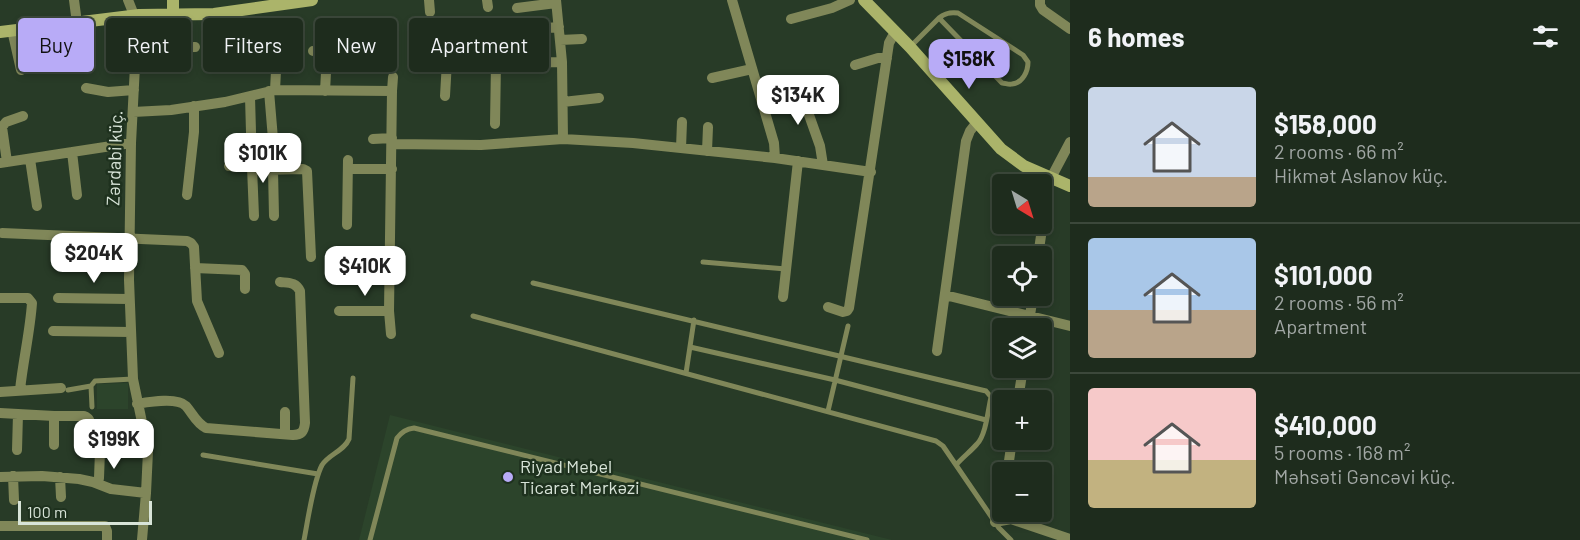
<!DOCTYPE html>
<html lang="en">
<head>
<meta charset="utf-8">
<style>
	:root { --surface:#1e2c1d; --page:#263426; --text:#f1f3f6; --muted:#a1a7a4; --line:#3c483b; --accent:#b8abf7 }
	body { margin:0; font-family:Barlow,sans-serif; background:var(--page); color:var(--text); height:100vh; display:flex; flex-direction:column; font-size:22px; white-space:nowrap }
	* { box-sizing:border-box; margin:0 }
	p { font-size:20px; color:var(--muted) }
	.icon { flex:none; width:33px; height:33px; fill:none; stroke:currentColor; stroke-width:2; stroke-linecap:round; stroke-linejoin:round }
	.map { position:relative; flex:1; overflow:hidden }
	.panel { display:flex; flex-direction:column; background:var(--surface); width:510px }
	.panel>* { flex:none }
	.top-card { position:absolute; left:18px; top:18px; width:570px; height:54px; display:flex; gap:12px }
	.needle { width:39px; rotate:142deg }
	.controls { position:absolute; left:992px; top:174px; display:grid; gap:12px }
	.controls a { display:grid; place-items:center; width:60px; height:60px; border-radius:6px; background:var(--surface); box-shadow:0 3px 9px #0003,0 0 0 2px var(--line); font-size:30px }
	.scale { position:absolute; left:18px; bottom:15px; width:134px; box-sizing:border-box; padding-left:6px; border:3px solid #d8e4d8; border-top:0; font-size:16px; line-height:21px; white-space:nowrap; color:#d8e4d8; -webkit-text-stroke:4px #1e311e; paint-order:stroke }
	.price { position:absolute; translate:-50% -51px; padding:0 14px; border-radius:12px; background:#fff; color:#222; font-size:20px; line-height:39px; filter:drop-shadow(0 2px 3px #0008) }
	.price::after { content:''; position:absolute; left:50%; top:36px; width:18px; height:14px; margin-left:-9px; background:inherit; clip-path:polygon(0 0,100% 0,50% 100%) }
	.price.selected { background:var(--accent); color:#111 }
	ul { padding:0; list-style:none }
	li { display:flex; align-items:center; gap:18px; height:150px; padding:0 18px }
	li+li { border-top:2px solid var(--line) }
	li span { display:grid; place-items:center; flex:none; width:168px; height:120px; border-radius:6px; color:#555 }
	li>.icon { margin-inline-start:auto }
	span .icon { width:72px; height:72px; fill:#fffc; stroke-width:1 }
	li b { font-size:26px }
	h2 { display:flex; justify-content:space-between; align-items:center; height:72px; padding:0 18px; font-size:26px }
	.chip { padding:0 21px; border-radius:6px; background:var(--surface); box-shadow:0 3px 9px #0003,0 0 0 2px var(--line); font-size:21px; line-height:54px }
	.chip.selected { background:var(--accent); color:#111 }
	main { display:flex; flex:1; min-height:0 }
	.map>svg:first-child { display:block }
	.built { fill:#2c442b }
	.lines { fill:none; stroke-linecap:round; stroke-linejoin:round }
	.lane { stroke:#808759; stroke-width:5 }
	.street { stroke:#808759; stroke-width:10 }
	.secondary { stroke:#abb46a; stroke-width:12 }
	.poi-dot { fill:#b8abf7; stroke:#1e311e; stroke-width:2 }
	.labels { text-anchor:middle; stroke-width:5; stroke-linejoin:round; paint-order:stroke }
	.street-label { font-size:18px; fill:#d8e4d8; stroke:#1e311e }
	.poi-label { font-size:18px; fill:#d8e4d8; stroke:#1e311e; text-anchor:start }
</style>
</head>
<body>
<main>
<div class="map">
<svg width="1070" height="540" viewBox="0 0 1070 540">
	<rect width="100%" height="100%" fill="#283b27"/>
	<path class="built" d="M128,383V409H97V384Z
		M390,415L892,540H359Z"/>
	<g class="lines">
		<path class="lane" d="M911,46L939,18C945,13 950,12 958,13L1023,55L1028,62C1028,71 1023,83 1012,84C1009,85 1005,83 1002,83L939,18
			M703,262L786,269
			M533,283L986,391L991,397C988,410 986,435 977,444C971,451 963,457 956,465
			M473,316L936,441L943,446L999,528L1011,540
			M690,347L835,380L986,420
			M686,373L694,320
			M91,386L92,407
			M68,390L91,386L95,381L133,379
			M828,411L848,326
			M203,455L318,474
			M304,540C308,520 313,482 322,465C329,454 344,451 349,439L353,378
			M370,540L397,438C402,432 406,429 414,428L867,540"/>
		<path class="street" d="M74,0L77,23
			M429,0L430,12
			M487,0L488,7
			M556,0L562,62L563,139
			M732,0L774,143L775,158
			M1040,0V5L1043,10L1070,29
			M517,8L556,3
			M791,19L832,8L850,0
			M533,29L559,27
			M12,30L21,70
			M480,34L484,63
			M512,34L515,63
			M560,40L582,39
			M137,42L166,48L195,47
			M313,51H326L327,54L325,91
			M417,59L496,63L562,62
			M855,65L878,58H887
			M712,78L752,69
			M802,82L809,115L820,146L823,165
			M86,88L108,92L134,90
			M275,90L276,71
			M269,91L273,139
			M392,91L393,77
			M445,96L447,61
			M250,97L252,167L259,170L303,169L307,171L311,257
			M563,102L599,98
			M133,112L171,110L225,102L275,90L392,91L389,311L391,334
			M495,124L496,63
			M373,139L392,138
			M392,144L481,145L563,139L633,143L775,158L871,172
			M681,148L682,122
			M707,151L708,127
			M72,152L77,195
			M30,159L37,206
			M7,162L2,127L6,122L23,116
			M0,163L131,143
			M229,166L252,167L254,216
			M348,169H392
			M273,170L274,216
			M187,195L194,132V106
			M347,225L348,160
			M2,233L187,241L191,243L194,247L197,301L219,353
			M365,252L391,253
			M1038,256L1048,189L1051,178L1070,142
			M195,268L242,270L245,274V289
			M945,295L1070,326
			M783,297L798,161
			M0,298H28L32,303C30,332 23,361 20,390
			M58,298L129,299
			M828,307L843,312L847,311L849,308L889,43L895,32
			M339,311H389
			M1028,328L1033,296
			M53,331L131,332
			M937,351L966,141L970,131L977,122
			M0,392L61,388
			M1018,400L1023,368
			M137,404C149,402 177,397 186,406C193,414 196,423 206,428L293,435C301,435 304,432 305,423L300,291C296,282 289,283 280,282
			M285,412V434
			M0,413L54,416H84C90,418 90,422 91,427
			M54,416V445
			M17,450L18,414
			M1008,468L1012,440
			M13,476L14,500
			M0,477L42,476L79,479L93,482L111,489L146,493L148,451L133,379L129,280L131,143L137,27L134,15L128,0
			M60,477L61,497
			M98,484L99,478L100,451
			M995,522L1011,519L1070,539
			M0,526H105L107,531V540
			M142,540L146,493"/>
		<path class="secondary" d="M173,0V14
			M864,0L910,47L1001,149L1024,166L1070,186
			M0,32L139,15L214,14L312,0"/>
	</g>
	<circle class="poi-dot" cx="508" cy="477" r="6"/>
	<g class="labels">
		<g class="street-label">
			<text transform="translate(115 158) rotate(-88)" y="6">Zərdabi küç.</text>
		</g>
		<g class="poi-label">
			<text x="520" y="473">Riyad Mebel<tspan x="520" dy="21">Ticarət Mərkəzi</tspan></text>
		</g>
	</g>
</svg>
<div class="controls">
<a><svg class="needle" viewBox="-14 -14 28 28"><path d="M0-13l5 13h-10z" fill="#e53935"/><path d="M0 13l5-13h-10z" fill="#a1a7a4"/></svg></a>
<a><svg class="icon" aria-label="locate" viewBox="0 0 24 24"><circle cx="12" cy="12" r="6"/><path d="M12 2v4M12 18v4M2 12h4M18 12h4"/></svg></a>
<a><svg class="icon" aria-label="layers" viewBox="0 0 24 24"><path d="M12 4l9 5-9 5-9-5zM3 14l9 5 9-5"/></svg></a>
<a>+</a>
<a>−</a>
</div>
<div class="scale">100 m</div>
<b class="price selected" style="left:969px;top:90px">$158K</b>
<b class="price" style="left:798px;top:126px">$134K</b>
<b class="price" style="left:263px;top:184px">$101K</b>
<b class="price" style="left:94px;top:284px">$204K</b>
<b class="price" style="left:365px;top:297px">$410K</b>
<b class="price" style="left:114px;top:470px">$199K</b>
<div class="top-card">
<a class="chip selected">Buy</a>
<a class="chip">Rent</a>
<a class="chip">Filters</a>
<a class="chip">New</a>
<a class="chip">Apartment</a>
</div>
</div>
<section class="panel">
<h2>6 homes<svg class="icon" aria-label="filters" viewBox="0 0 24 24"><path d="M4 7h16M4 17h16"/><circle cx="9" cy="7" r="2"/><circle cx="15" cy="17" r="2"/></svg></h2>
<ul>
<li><span style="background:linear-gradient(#c9d6e8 75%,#b9a48a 0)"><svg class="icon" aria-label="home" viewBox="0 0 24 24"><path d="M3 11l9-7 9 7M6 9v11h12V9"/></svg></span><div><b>$158,000</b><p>2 rooms · 66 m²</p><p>Hikmət Aslanov küç.</p></div></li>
<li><span style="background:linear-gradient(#a9c7e8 60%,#b9a48a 0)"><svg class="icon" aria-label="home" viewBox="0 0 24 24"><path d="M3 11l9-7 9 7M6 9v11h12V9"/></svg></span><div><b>$101,000</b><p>2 rooms · 56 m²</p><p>Apartment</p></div></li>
<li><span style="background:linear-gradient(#f6c9c9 60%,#c2b280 0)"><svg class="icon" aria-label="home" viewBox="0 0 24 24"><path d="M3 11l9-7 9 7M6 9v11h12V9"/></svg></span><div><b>$410,000</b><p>5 rooms · 168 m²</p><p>Məhsəti Gəncəvi küç.</p></div></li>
</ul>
</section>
</main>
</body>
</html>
